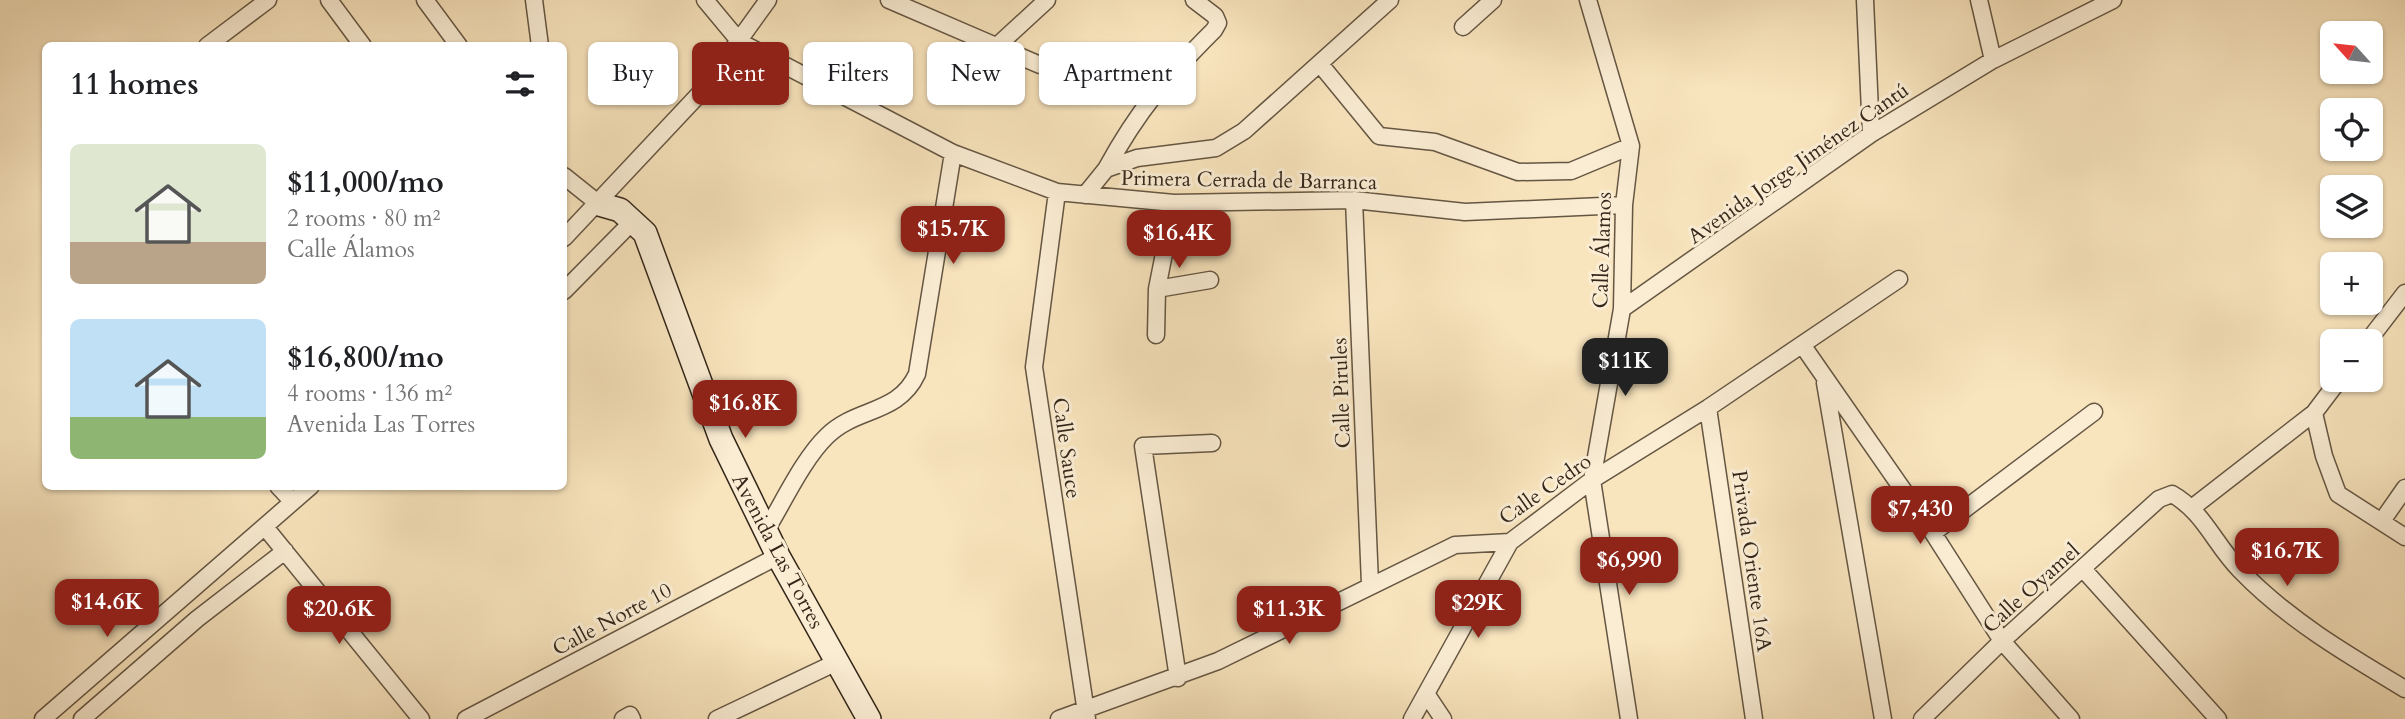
<!DOCTYPE html>
<html lang="en">
<head>
<meta charset="utf-8">
<style>
	:root { --surface:#fff; --page:#f2f2f2; --text:#202124; --muted:#757577; --accent:#8f2418 }
	body { margin:0; font-family:Cardo,serif; background:var(--page); color:var(--text); height:100vh; display:flex; flex-direction:column; font-size:26px; white-space:nowrap }
	* { box-sizing:border-box; margin:0 }
	p { font-size:23px; color:var(--muted) }
	.icon { flex:none; width:38px; height:38px; fill:none; stroke:currentColor; stroke-width:2; stroke-linecap:round; stroke-linejoin:round }
	.map { position:relative; flex:1; overflow:hidden }
	.panel { position:absolute; left:42px; top:42px; width:525px; height:448px; display:flex; flex-direction:column; background:var(--surface); border-radius:10px; box-shadow:0 2px 5px #0004 }
	.panel>* { flex:none }
	.hud { position:absolute; left:588px; top:42px; width:665px; height:63px; display:flex; gap:14px }
	.needle { width:46px; rotate:297deg }
	.buttons { position:absolute; left:2320px; top:21px; display:grid; gap:14px }
	.buttons a { display:grid; place-items:center; width:63px; height:63px; border-radius:10px; background:var(--surface); box-shadow:0 2px 5px #0004; font-size:35px }
	.price { position:absolute; translate:-50% -60px; padding:0 16px; border-radius:14px; background:var(--accent); color:#fff; font-size:23px; line-height:46px; filter:drop-shadow(0 2px 4px #0008) }
	.price::after { content:''; position:absolute; left:50%; top:42px; width:21px; height:16px; margin-left:-10px; background:inherit; clip-path:polygon(0 0,100% 0,50% 100%) }
	.price.on { background:#222; color:#fff }
	ul { padding:0; list-style:none }
	li { display:flex; align-items:center; gap:21px; height:175px; padding:0 28px }
	li span { display:grid; place-items:center; flex:none; width:196px; height:140px; border-radius:10px; color:#555 }
	li>.icon { margin-inline-start:auto }
	span .icon { width:84px; height:84px; fill:#fffc; stroke-width:1 }
	li b { font-size:30px }
	h2 { display:flex; justify-content:space-between; align-items:center; height:84px; padding:0 28px; font-size:30px }
	.pill { padding:0 24px; border-radius:10px; background:var(--surface); box-shadow:0 2px 5px #0004; font-size:24px; line-height:63px }
	.pill.on { background:var(--accent); color:#fff }
	.map>svg:first-child { display:block }
	.lines { fill:none; stroke-linecap:round; stroke-linejoin:round }
	.minor-casing { stroke:#655643; stroke-width:19 }
	.secondary-casing { stroke:#34271a; stroke-width:26 }
	.minor { stroke:#faedd4; stroke-width:16 }
	.secondary { stroke:#faedd4; stroke-width:23 }
	.labels { text-anchor:middle; stroke-width:6; stroke-linejoin:round; paint-order:stroke }
	.street-label { font-size:21px; fill:#34271a; stroke:#faedd4 }
</style>
</head>
<body>
<div class="map">
<svg width="2405" height="719" viewBox="0 0 2405 719">
	<rect width="100%" height="100%" fill="#f8e4bd"/>
	<filter id="stains"><feTurbulence type="fractalNoise" baseFrequency=".00286" numOctaves="4"/><feColorMatrix values="0 0 0 0 .2 0 0 0 0 .09 0 0 0 0 .02 0 0 0 .5 -.17"/></filter>
	<radialGradient id="worn" r=".72"><stop offset=".6" stop-color="#630" stop-opacity="0"/><stop offset="1" stop-color="#630" stop-opacity=".3"/></radialGradient>
	<g class="lines">
		<defs>
			<path id="minor" d="M329,0L363,46
				M425,0L459,46
				M534,0L540,46
				M705,0L740,42L953,153L1057,192L1174,203L1354,200L1465,212L1624,205
				M889,0L1040,65
				M1588,0L1631,146L1624,205L1622,309L1592,480L1629,719
				M1865,0L1871,134
				M1979,0L1993,60
				M1463,27L1493,0
				M207,46L268,0
				M996,47L1047,0
				M1320,64L1379,136L1435,142L1518,172L1571,171L1631,146
				M1106,169C1139,109 1166,78 1214,30L1218,23L1215,16L1194,0
				M564,176L599,204
				M1057,192L1034,367L1087,719
				M1085,195L1106,169L1137,158L1216,148L1244,131L1390,0
				M1354,200L1370,584
				M564,238L704,89L768,0
				M1157,289L1210,280
				M564,291L633,221
				M1622,309L1871,134L1993,60L2113,0
				M1156,335L1157,289L1174,203
				M2368,341L2405,293
				M1803,346L1933,533L2002,641L2071,719
				M1825,383L1883,719
				M1708,408L1754,719
				M2314,413L2324,456L2338,494L2405,537
				M278,486L292,501
				M2193,507L2314,413L2339,380
				M2382,521L2405,488
				M265,527L421,719
				M765,532C783,503 803,459 827,436C856,407 898,415 917,374L953,153
				M1933,533L2094,412
				M2083,569L2218,719
				M1178,678L1143,446L1212,443
				M1427,695L1443,719
				M43,719L311,486
				M82,719L197,619L285,551
				M466,719L778,556
				M623,719L630,715L632,719
				M717,719L837,662
				M1059,719L1218,661L1455,545L1510,542L1592,480L1708,408L1899,279
				M1412,719L1510,542
				M1922,719L2002,641L2159,499L2172,494C2204,512 2215,545 2240,570C2287,619 2346,654 2405,689"/>
			<path id="secondary" d="M599,204L620,210L645,233L721,439L778,556L869,719"/>
		</defs>
		<use href="#minor" class="minor-casing"/>
		<use href="#secondary" class="secondary-casing"/>
		<use href="#minor" class="minor"/>
		<use href="#secondary" class="secondary"/>
	</g>
	<g class="labels">
		<g class="street-label">
			<text transform="translate(1798 163) rotate(-35)" y="7">Avenida Jorge Jiménez Cantú</text>
			<text transform="translate(1249 180) rotate(1)" y="7">Primera Cerrada de Barranca</text>
			<text transform="translate(1602 250) rotate(-88)" y="7">Calle Álamos</text>
			<text transform="translate(1341 393) rotate(-92)" y="7">Calle Pirules</text>
			<text transform="translate(1067 448) rotate(82)" y="7">Calle Sauce</text>
			<text transform="translate(1545 489) rotate(-35)" y="7">Calle Cedro</text>
			<text transform="translate(778 551) rotate(62)" y="7">Avenida Las Torres</text>
			<text transform="translate(1752 561) rotate(82)" y="7">Privada Oriente 16A</text>
			<text transform="translate(2031 588) rotate(-42)" y="7">Calle Oyamel</text>
			<text transform="translate(612 619) rotate(-28)" y="7">Calle Norte 10</text>
		</g>
	</g>
	<rect width="100%" height="100%" filter="url(#stains)"/>
	<rect width="100%" height="100%" fill="url(#worn)"/>
</svg>
<div class="buttons">
<a><svg class="needle" viewBox="-14 -14 28 28"><path d="M0-13l5 13h-10z" fill="#e53935"/><path d="M0 13l5-13h-10z" fill="#757577"/></svg></a>
<a><svg class="icon" aria-label="locate" viewBox="0 0 24 24"><circle cx="12" cy="12" r="6"/><path d="M12 2v4M12 18v4M2 12h4M18 12h4"/></svg></a>
<a><svg class="icon" aria-label="layers" viewBox="0 0 24 24"><path d="M12 4l9 5-9 5-9-5zM3 14l9 5 9-5"/></svg></a>
<a>+</a>
<a>−</a>
</div>
<b class="price" style="left:953px;top:266px">$15.7K</b>
<b class="price" style="left:1179px;top:270px">$16.4K</b>
<b class="price on" style="left:1625px;top:398px">$11K</b>
<b class="price" style="left:745px;top:440px">$16.8K</b>
<b class="price" style="left:1920px;top:546px">$7,430</b>
<b class="price" style="left:2287px;top:588px">$16.7K</b>
<b class="price" style="left:1629px;top:597px">$6,990</b>
<b class="price" style="left:107px;top:639px">$14.6K</b>
<b class="price" style="left:1478px;top:640px">$29K</b>
<b class="price" style="left:339px;top:646px">$20.6K</b>
<b class="price" style="left:1289px;top:646px">$11.3K</b>
<div class="hud">
<a class="pill">Buy</a>
<a class="pill on">Rent</a>
<a class="pill">Filters</a>
<a class="pill">New</a>
<a class="pill">Apartment</a>
</div>
<section class="panel">
<h2>11 homes<svg class="icon" aria-label="filters" viewBox="0 0 24 24"><path d="M4 7h16M4 17h16"/><circle cx="9" cy="7" r="2"/><circle cx="15" cy="17" r="2"/></svg></h2>
<ul>
<li><span style="background:linear-gradient(#dfe7d0 70%,#b9a48a 0)"><svg class="icon" aria-label="home" viewBox="0 0 24 24"><path d="M3 11l9-7 9 7M6 9v11h12V9"/></svg></span><div><b>$11,000/mo</b><p>2 rooms · 80 m²</p><p>Calle Álamos</p></div></li>
<li><span style="background:linear-gradient(#bfe0f5 70%,#8fb573 0)"><svg class="icon" aria-label="home" viewBox="0 0 24 24"><path d="M3 11l9-7 9 7M6 9v11h12V9"/></svg></span><div><b>$16,800/mo</b><p>4 rooms · 136 m²</p><p>Avenida Las Torres</p></div></li>
</ul>
</section>
</div>
</body>
</html>
